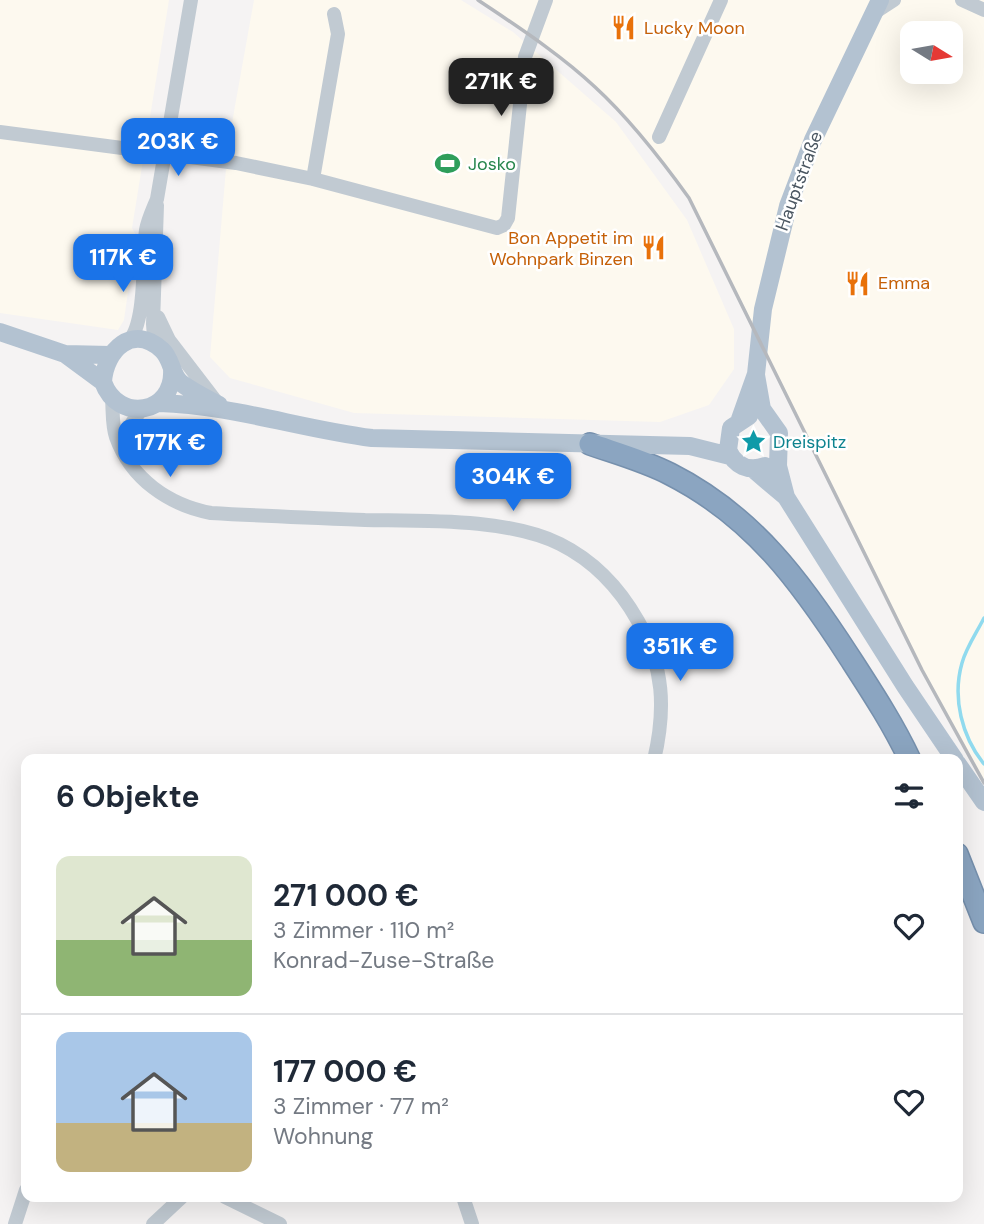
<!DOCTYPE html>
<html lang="de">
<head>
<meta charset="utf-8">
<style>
	:root { --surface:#fff; --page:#f2f2f3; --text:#1f2937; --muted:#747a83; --line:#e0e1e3; --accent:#1a73e8 }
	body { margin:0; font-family:"DM Sans",sans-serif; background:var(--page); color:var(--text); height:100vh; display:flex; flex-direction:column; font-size:26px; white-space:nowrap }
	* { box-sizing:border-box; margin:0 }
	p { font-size:23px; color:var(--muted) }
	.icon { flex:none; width:38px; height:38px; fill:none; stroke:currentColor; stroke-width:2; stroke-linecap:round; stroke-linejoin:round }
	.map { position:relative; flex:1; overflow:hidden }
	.side { position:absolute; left:21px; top:754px; width:942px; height:448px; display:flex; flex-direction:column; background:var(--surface); border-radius:14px; box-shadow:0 7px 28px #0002 }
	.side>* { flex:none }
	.needle { width:46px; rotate:101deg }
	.tools { position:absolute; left:900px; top:21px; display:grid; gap:14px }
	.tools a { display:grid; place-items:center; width:63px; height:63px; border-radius:14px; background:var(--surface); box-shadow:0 7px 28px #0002; font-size:35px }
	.price { position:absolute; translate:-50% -60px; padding:0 16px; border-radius:14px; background:var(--accent); color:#fff; font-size:23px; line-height:46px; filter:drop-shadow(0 2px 4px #0008) }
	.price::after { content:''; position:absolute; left:50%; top:42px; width:21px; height:16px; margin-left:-10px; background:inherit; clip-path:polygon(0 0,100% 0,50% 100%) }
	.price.selected { background:#222; color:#fff }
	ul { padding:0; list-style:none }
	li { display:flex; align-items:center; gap:21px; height:175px; padding:0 35px }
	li+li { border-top:2px solid var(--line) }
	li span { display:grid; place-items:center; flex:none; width:196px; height:140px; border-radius:14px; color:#555 }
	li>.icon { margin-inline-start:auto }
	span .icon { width:84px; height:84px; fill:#fffc; stroke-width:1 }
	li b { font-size:30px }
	h2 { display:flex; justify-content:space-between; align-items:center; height:84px; padding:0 35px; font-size:30px }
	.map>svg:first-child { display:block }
	.commercial { fill:#fdf9ef; fill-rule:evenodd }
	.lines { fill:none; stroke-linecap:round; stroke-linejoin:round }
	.stream { stroke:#90daee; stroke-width:3.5 }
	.highway-casing { stroke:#7690ad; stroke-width:24 }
	.minor { stroke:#c1cad2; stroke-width:14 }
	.major { stroke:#b3c2d1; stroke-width:18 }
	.highway { stroke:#8ba5c1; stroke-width:21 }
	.rail { stroke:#b5b8bd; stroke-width:3.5 }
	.labels { text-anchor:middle; stroke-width:5; stroke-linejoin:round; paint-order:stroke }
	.food-label { font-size:18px; fill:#c56008; stroke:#fff; text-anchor:start }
	.leisure-label { font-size:18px; fill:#27864d; stroke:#fff; text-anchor:start }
	.street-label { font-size:18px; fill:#4a5661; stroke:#fff }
	.culture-label { font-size:18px; fill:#0d838f; stroke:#fff; text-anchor:start }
</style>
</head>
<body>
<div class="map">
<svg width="984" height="1224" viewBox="0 0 984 1224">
	<rect width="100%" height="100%" fill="#f5f3f3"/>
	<path class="commercial" d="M0,0H169L132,228L136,235L124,320L118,330L0,313Z
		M254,0H461L513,32L616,122L687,220L734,329V369L709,405L660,422L354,413L230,378L210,357L228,145Z
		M478,0H984V783L922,670L689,198L653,148L595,86L541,43ZM912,33H950V72H912Z"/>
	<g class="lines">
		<path class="stream" d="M984,618C977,632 966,648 962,663C952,698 962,737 984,764"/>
		<defs>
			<path id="highway" d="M590,444C616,453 645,461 670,474C753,516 801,582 850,658C872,692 893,724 910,760
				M957,854L984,922"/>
		</defs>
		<use href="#highway" class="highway-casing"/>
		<path class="minor" d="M962,0L984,10
			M874,13L894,0
			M0,132L236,163L313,179L497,228L504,225L508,218L525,57L546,0
			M659,137L721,0
			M313,179L338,34L334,14
			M157,205L153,324L154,337L161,349
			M158,317L169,340L215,400
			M128,342C147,323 142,257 146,230C148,219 153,209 157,199L191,0
			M112,399C113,411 112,426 116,437C131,479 169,505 211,513C263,516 314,518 365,520C424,521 507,518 560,544C594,561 620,589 638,621C664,667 666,709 654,760
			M122,448L127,430L141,410
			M225,1197L280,1224
			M463,1197L472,1224
			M15,1224L26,1190
			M153,1224L182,1197"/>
		<path class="major" d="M0,332L65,354L110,355
			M65,354L103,382
			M172,369C175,414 118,424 103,382C105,350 133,323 162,350C172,359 171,375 181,383C193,392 206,398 219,405
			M756,375L762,409L779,433L778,466L786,497
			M159,403C231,405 301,429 372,438L690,446L730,456
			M749,416L731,428L728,450C735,466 748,472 765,466
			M740,419L756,374L763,309L788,206L813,140L880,0
			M753,469L786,497L905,686L955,760
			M957,763L984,802"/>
		<use href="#highway" class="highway"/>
		<path class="rail" d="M478,0C518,27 560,54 595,87C631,120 661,159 689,198L922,670L984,783"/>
	</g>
	<defs>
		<symbol id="restaurant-bare" viewBox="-9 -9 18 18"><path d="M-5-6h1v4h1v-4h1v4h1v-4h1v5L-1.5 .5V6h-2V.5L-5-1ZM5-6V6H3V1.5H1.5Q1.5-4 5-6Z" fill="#e8710a" stroke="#fff" stroke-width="2.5" paint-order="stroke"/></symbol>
		<symbol id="stadium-bare" viewBox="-9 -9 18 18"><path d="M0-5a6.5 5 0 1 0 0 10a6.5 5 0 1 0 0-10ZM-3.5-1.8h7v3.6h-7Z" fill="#2e9e5b" stroke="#fff" stroke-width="2.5" paint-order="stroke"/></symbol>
		<symbol id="sight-bare" viewBox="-9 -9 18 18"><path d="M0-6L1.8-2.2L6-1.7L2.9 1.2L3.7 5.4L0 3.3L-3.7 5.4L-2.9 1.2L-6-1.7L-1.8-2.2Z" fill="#0f9aa8" stroke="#fff" stroke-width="2.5" paint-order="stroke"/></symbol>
	</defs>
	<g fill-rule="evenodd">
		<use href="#restaurant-bare" x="606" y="10" width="35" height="35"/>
		<use href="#stadium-bare" x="430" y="146" width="35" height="35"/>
		<use href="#restaurant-bare" x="636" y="230" width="35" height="35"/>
		<use href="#restaurant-bare" x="840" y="266" width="35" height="35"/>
		<use href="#sight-bare" x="736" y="424" width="35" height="35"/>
	</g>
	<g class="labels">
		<g class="food-label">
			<text x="644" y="34">Lucky Moon</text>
			<text x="633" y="244" text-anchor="end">Bon Appetit im<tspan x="633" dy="21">Wohnpark Binzen</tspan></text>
			<text x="878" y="289">Emma</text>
		</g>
		<g class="leisure-label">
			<text x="468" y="170">Josko</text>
		</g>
		<g class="street-label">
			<text transform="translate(799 181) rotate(-70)" y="6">Hauptstraße</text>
		</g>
		<g class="culture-label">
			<text x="773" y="448">Dreispitz</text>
		</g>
	</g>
</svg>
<div class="tools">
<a><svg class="needle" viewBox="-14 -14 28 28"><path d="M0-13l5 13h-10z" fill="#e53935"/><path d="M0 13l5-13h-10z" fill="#747a83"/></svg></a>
</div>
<b class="price selected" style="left:501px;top:118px">271K €</b>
<b class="price" style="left:178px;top:178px">203K €</b>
<b class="price" style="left:123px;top:294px">117K €</b>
<b class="price" style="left:170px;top:479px">177K €</b>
<b class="price" style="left:513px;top:513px">304K €</b>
<b class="price" style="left:680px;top:683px">351K €</b>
<section class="side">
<h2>6 Objekte<svg class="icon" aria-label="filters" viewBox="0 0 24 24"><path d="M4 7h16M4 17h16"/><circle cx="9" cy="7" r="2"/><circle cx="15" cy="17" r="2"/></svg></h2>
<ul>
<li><span style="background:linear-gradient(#dfe7d0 60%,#8fb573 0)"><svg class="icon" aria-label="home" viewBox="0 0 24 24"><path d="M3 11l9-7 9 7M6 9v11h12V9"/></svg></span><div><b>271 000 €</b><p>3 Zimmer · 110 m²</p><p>Konrad-Zuse-Straße</p></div><svg class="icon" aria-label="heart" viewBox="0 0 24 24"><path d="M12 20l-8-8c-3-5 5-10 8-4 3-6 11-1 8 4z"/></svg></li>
<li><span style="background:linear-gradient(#a9c7e8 65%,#c2b280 0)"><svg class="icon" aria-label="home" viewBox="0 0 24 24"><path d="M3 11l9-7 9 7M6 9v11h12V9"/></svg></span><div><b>177 000 €</b><p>3 Zimmer · 77 m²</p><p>Wohnung</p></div><svg class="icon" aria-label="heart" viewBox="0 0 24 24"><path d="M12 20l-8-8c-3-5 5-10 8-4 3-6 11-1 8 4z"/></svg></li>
</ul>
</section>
</div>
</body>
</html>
